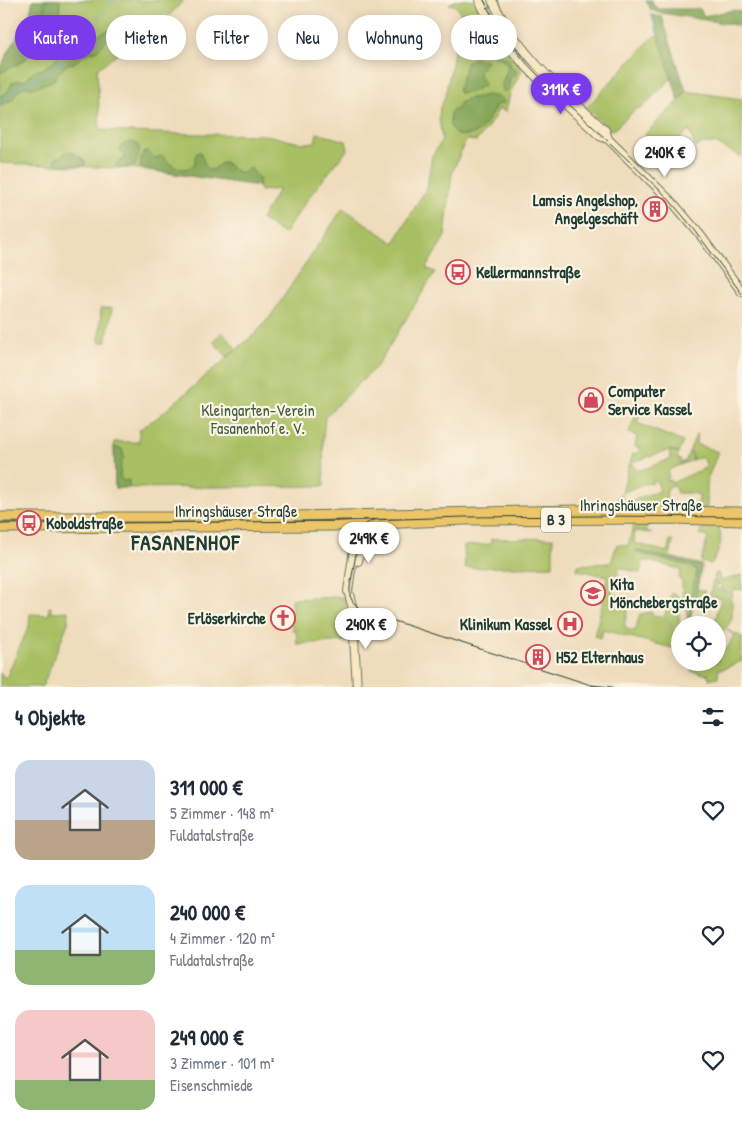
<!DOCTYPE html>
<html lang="de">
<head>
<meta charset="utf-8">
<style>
	:root { --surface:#fff; --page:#f2f2f3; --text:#1f2937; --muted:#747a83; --accent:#7c3aed }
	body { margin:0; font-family:"Patrick Hand",sans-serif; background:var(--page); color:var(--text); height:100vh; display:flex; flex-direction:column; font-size:19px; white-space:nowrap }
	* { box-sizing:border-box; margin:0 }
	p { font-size:16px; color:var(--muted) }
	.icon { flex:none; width:28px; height:28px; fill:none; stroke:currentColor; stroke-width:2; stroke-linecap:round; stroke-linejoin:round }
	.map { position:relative; height:687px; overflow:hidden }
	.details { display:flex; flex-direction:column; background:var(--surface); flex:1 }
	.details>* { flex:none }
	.guide { position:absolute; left:15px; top:15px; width:712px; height:45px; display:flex; gap:10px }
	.fabs { position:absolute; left:671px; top:616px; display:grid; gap:10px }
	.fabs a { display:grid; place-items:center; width:55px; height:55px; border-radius:50%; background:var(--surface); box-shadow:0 2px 12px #0003; font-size:25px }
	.price { position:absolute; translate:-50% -42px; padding:0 11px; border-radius:18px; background:#fff; color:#222; font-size:16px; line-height:32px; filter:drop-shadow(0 1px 2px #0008) }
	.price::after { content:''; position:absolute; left:50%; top:30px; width:15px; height:11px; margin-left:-8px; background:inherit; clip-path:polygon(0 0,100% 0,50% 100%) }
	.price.on { background:var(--accent); color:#fff }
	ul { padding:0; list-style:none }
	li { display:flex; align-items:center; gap:15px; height:125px; padding:0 15px }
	li span { display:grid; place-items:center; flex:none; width:140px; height:100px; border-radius:15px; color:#555 }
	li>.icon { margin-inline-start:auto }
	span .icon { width:60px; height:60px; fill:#fffc; stroke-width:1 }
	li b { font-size:21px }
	h2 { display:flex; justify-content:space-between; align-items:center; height:60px; padding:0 15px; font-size:21px }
	.pill { padding:0 18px; border-radius:22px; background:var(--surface); box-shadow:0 2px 12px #0003; font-size:18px; line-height:45px }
	.pill.on { background:var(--accent); color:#fff }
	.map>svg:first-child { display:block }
	.green { fill:#a9bf64; stroke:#647e4c }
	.forest { fill:#86a65a; stroke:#527247 }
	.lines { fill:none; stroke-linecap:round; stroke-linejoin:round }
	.stream { stroke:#49a6c7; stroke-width:1 }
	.secondary-casing { stroke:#687563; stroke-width:10 }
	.primary-casing { stroke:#687563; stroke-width:11 }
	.secondary { stroke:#f8e8c3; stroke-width:8 }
	.primary { stroke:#edc569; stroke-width:9 }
	.tram { stroke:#1f3d34; stroke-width:1 }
	.labels { text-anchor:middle; stroke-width:4.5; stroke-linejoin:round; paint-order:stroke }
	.shield { fill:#fcf5e5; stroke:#617469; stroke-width:1 }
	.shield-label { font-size:15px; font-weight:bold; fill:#1f3d34 }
	.poi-label { font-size:16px; font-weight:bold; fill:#1f3d34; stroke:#fcf5e5; text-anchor:start }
	.park-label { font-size:16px; fill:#425e40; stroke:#fcf5e5 }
	.street-label { font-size:16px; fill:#1f3d34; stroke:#fcf5e5 }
	.district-label { font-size:21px; font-weight:bold; letter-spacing:1px; fill:#1f3d34; stroke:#fcf5e5 }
</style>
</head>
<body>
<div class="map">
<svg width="742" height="687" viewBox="0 0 742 687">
	<rect width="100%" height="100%" fill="#fcf5e5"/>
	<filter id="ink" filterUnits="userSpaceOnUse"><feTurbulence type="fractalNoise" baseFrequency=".02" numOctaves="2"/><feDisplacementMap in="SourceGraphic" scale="10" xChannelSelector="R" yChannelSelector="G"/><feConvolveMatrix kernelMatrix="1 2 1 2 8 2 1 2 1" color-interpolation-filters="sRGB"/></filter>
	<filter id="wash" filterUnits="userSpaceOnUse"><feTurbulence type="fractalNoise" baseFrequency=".0096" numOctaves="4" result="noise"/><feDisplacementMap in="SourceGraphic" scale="20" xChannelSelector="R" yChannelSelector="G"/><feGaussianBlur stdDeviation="1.12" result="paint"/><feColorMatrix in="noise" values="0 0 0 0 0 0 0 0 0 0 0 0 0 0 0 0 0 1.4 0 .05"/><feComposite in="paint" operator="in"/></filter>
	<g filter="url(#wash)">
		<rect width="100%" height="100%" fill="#efdcbb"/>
		<path class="green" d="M33,0H184L164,21L97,69L100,130C154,134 208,134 262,135C281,136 296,146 315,142L317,133L346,141L348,149L312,193L284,234L261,219L279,189L260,191V188L257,185L142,169L0,163V68L30,13Z
			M457,0H476L495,35L521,66V72L510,93L506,112L499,109L486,130L476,141L466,140L452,173L445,236L426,268L435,272L377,366L325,417L323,438L324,486L115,488L114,442H139V430L158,417L257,332L270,317L343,208L394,243L427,187L432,156L442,140L439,117L440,107L444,100L451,69L456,38V23L461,22C461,12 460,7 449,4Z
			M654,36H659L672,78L641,108H637L612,131L586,108Z
			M686,91L742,99V157L715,143L701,144L696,148L689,130L663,155L644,135L682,98Z
			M101,308H112L106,342H99Z
			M222,332L236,348L227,357L213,341Z
			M636,414L640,415L637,423L683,442L679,452L669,450L630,463L633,454L638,453L639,447H635L637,436L629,433Z
			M697,433L696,444L718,452L707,480V508L695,507V503L699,502V494H695V493H677L674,486L667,488L666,506L614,505L619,496L621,495L625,503L659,491L658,483H657L655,480H653V483L643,484L622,493L629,465L633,464L637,471C649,468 658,463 671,459L669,451L679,453L677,458L681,460L680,463L682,464L683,461L685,462L689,451L693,460L670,469L668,474L669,477L667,478L668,481L671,480L672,483L707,467L704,459L700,458L694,459L690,449Z
			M634,524H652L647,526L646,531L652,533L635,531L634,543L667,552L670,540L673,541L670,557L702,565L697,589L705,591L704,597L695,595L689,625H684V624H687V603L683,600L682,582L679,578L681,570L676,568L643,560L640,573L619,567L616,587L614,586L612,594L632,599V602H630L624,626H626V629L635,631L640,614L651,612L653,615L661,616L680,639V650L603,630L601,638L594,636C600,615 604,597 607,576L577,570L578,565L611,563L617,544L628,546Z
			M704,524H718C723,540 721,550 711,564L701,562L708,537L699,534Z
			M553,538V566L465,568L464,546L490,544L491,539Z
			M718,572L721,581L742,575V590L733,589L732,597H731L715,580L714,575Z
			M713,580L718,585L716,587L718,590L721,588L732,601V619L721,636L718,634V625H714L721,599L714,597L712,604L708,603Z
			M672,592L678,596L680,636L664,617Z
			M339,597H343L346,604L348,641L297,644L296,630H292L291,599Z
			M49,607H51L52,612L68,611V623L43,685L41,687H0V673L6,678L29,626L30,614L49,615Z
			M727,630L742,637V661L723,669H719L718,677L709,679V675L691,671V663L702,664L703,663L718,662V636L723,640L720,646L727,649L734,635Z"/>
		<path class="forest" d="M33,0H44V11L49,25V33L25,60L0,73V68L30,13Z
			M46,0H60L59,21L53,25L46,11Z
			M646,0H652L654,6L659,9H700L704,16L733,10L742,12V26L656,12L650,9Z
			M652,15L662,17L686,91L679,101Z
			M467,28L487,42L504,57L509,58L511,66L516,70V74L510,78L508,91H503L502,85L508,67L503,59L495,57L491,51L481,44L473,33H470L468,36L469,43L466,44V30Z
			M109,30L112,32V35L96,51L88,53L74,63L68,64L58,73L54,80L36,87H25L19,90L12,100L0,106V96L9,90L12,83L16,81L25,80L36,70H41L55,61L58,56L69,53L75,49L74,45Z
			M473,58L486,60L487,62C480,69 475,73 484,83L483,86L471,92L460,93L458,91L467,61Z
			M488,95C494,97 502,96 504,103L503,104H497C485,123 484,138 456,135L450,126V113L452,110H456L460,102H463L466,99Z
			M130,142C145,143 138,157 135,166L117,168L116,164L118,162L125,159L124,155L120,149C121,143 125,145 130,142Z
			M69,151L79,156L85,162V166L58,165L54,160Z
			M144,151H148L154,158L163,156C171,166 181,174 194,165L196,154L200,151L207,170H213L221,163L225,162L237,172H245L249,168H251L260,180L258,186L141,169C139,162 141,158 144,151Z
			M114,447L122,449L124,458L121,462L120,477L123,481L129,480V488H115Z
			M636,550L700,566L697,587L698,590L694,600L689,624L688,623L691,608V596L697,570C688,564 663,560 652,557C647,556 642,554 637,552Z"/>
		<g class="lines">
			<path class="stream" d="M648,0L651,8
				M651,14L658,35
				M0,103L20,86L42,76L61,63L73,42L115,0"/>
		</g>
	</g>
	<g filter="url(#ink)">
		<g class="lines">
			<defs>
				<path id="secondary" d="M479,0C504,55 557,95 600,136L608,139L674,204L701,236L742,292
					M492,0C518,54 562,91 605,130L608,139
					M355,515V542L348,591L352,605L357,687
					M358,561L362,532L359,521"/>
				<path id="primary" d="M0,517H247L578,510L742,512
					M0,528L338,526L465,520L672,519L742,521"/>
			</defs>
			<use href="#secondary" class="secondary-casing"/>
			<use href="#primary" class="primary-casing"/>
			<use href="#secondary" class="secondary"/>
			<use href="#primary" class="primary"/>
			<path class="tram" d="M484,0C497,28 515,52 537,74L666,196L694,229L742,294
				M373,520L364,525L360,532L350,587V596L353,602L360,609L388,619L597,687
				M0,524L338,521L464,517L603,516L742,517
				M592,685L613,687"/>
		</g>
	</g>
	<defs>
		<symbol id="building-ring" viewBox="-11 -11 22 22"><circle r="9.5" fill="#fcf5e5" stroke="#d1495b" stroke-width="1.5"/><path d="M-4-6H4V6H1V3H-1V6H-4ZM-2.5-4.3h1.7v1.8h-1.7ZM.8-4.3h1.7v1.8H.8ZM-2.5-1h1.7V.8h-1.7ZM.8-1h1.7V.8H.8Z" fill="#d1495b"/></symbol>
		<symbol id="bus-ring" viewBox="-11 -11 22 22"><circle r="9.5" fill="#fcf5e5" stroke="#d1495b" stroke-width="1.5"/><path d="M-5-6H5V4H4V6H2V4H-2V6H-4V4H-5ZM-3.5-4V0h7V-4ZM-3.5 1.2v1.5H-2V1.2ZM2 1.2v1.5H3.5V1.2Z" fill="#d1495b"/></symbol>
		<symbol id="shop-ring" viewBox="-11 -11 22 22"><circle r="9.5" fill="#fcf5e5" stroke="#d1495b" stroke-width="1.5"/><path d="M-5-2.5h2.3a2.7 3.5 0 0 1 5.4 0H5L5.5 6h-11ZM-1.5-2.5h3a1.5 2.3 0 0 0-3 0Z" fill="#d1495b"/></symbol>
		<symbol id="school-ring" viewBox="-11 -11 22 22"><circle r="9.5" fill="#fcf5e5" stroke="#d1495b" stroke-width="1.5"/><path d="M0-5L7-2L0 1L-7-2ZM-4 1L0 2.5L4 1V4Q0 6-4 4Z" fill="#d1495b"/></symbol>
		<symbol id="church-ring" viewBox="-11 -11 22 22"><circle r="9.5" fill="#fcf5e5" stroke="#d1495b" stroke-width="1.5"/><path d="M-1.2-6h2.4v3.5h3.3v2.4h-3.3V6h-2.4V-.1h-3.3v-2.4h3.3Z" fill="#d1495b"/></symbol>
		<symbol id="hospital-ring" viewBox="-11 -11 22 22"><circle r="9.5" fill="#fcf5e5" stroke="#d1495b" stroke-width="1.5"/><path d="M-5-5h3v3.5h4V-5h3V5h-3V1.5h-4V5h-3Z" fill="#d1495b"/></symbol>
	</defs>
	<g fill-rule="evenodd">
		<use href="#building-ring" x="641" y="195" width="28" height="28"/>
		<use href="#bus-ring" x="444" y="258" width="28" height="28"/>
		<use href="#shop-ring" x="577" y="386" width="28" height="28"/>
		<use href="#bus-ring" x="15" y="509" width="28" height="28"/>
		<use href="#school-ring" x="579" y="579" width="28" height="28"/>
		<use href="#church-ring" x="269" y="604" width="28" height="28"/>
		<use href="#hospital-ring" x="556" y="610" width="28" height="28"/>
		<use href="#building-ring" x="524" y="643" width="28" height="28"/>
	</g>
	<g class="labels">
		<rect class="shield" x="541" y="507.5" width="30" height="25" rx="4"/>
		<g class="shield-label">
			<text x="556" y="525">B 3</text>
		</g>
		<g class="poi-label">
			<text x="638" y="206" text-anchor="end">Lamsis Angelshop,<tspan x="638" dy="18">Angelgeschäft</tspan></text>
			<text x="476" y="278">Kellermannstraße</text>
			<text x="608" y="397">Computer<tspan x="608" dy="18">Service Kassel</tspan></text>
			<text x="46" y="529">Koboldstraße</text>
			<text x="610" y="590">Kita<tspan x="610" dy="18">Mönchebergstraße</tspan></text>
			<text x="266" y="624" text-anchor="end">Erlöserkirche</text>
			<text x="552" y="630" text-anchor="end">Klinikum Kassel</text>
			<text x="556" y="663">H52 Elternhaus</text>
		</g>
		<g class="park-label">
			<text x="258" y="416">Kleingarten-Verein<tspan x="258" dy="18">Fasanenhof e. V.</tspan></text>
		</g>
		<g class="street-label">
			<text x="641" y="511">Ihringshäuser Straße</text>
			<text x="236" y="517">Ihringshäuser Straße</text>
		</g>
		<g class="district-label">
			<text x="186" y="550">FASANENHOF</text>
		</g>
	</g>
</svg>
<div class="fabs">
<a><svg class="icon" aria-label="locate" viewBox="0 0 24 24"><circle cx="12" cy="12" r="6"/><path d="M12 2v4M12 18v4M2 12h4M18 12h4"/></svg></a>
</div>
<b class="price on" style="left:561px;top:115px">311K €</b>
<b class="price" style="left:665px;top:178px">240K €</b>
<b class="price" style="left:369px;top:564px">249K €</b>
<b class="price" style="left:366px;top:650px">240K €</b>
<div class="guide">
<a class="pill on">Kaufen</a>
<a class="pill">Mieten</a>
<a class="pill">Filter</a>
<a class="pill">Neu</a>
<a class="pill">Wohnung</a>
<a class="pill">Haus</a>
</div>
</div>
<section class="details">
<h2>4 Objekte<svg class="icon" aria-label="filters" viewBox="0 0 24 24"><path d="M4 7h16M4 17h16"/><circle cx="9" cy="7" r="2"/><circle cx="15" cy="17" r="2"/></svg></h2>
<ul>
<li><span style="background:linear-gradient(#c9d6e8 60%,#b9a48a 0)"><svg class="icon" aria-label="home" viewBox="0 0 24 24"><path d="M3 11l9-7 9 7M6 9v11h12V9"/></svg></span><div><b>311 000 €</b><p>5 Zimmer · 148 m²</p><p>Fuldatalstraße</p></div><svg class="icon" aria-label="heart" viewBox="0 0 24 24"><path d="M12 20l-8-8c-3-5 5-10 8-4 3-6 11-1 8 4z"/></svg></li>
<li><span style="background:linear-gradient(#bfe0f5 65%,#8fb573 0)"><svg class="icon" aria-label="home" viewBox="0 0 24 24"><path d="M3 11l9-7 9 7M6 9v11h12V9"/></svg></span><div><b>240 000 €</b><p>4 Zimmer · 120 m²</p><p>Fuldatalstraße</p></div><svg class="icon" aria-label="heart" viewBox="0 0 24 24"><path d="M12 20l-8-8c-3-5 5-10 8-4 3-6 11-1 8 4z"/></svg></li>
<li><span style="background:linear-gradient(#f6c9c9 70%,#8fb573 0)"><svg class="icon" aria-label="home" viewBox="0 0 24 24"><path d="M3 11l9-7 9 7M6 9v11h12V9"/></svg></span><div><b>249 000 €</b><p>3 Zimmer · 101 m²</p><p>Eisenschmiede</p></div><svg class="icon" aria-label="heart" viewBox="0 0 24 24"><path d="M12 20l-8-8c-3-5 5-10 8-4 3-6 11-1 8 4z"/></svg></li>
</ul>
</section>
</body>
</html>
